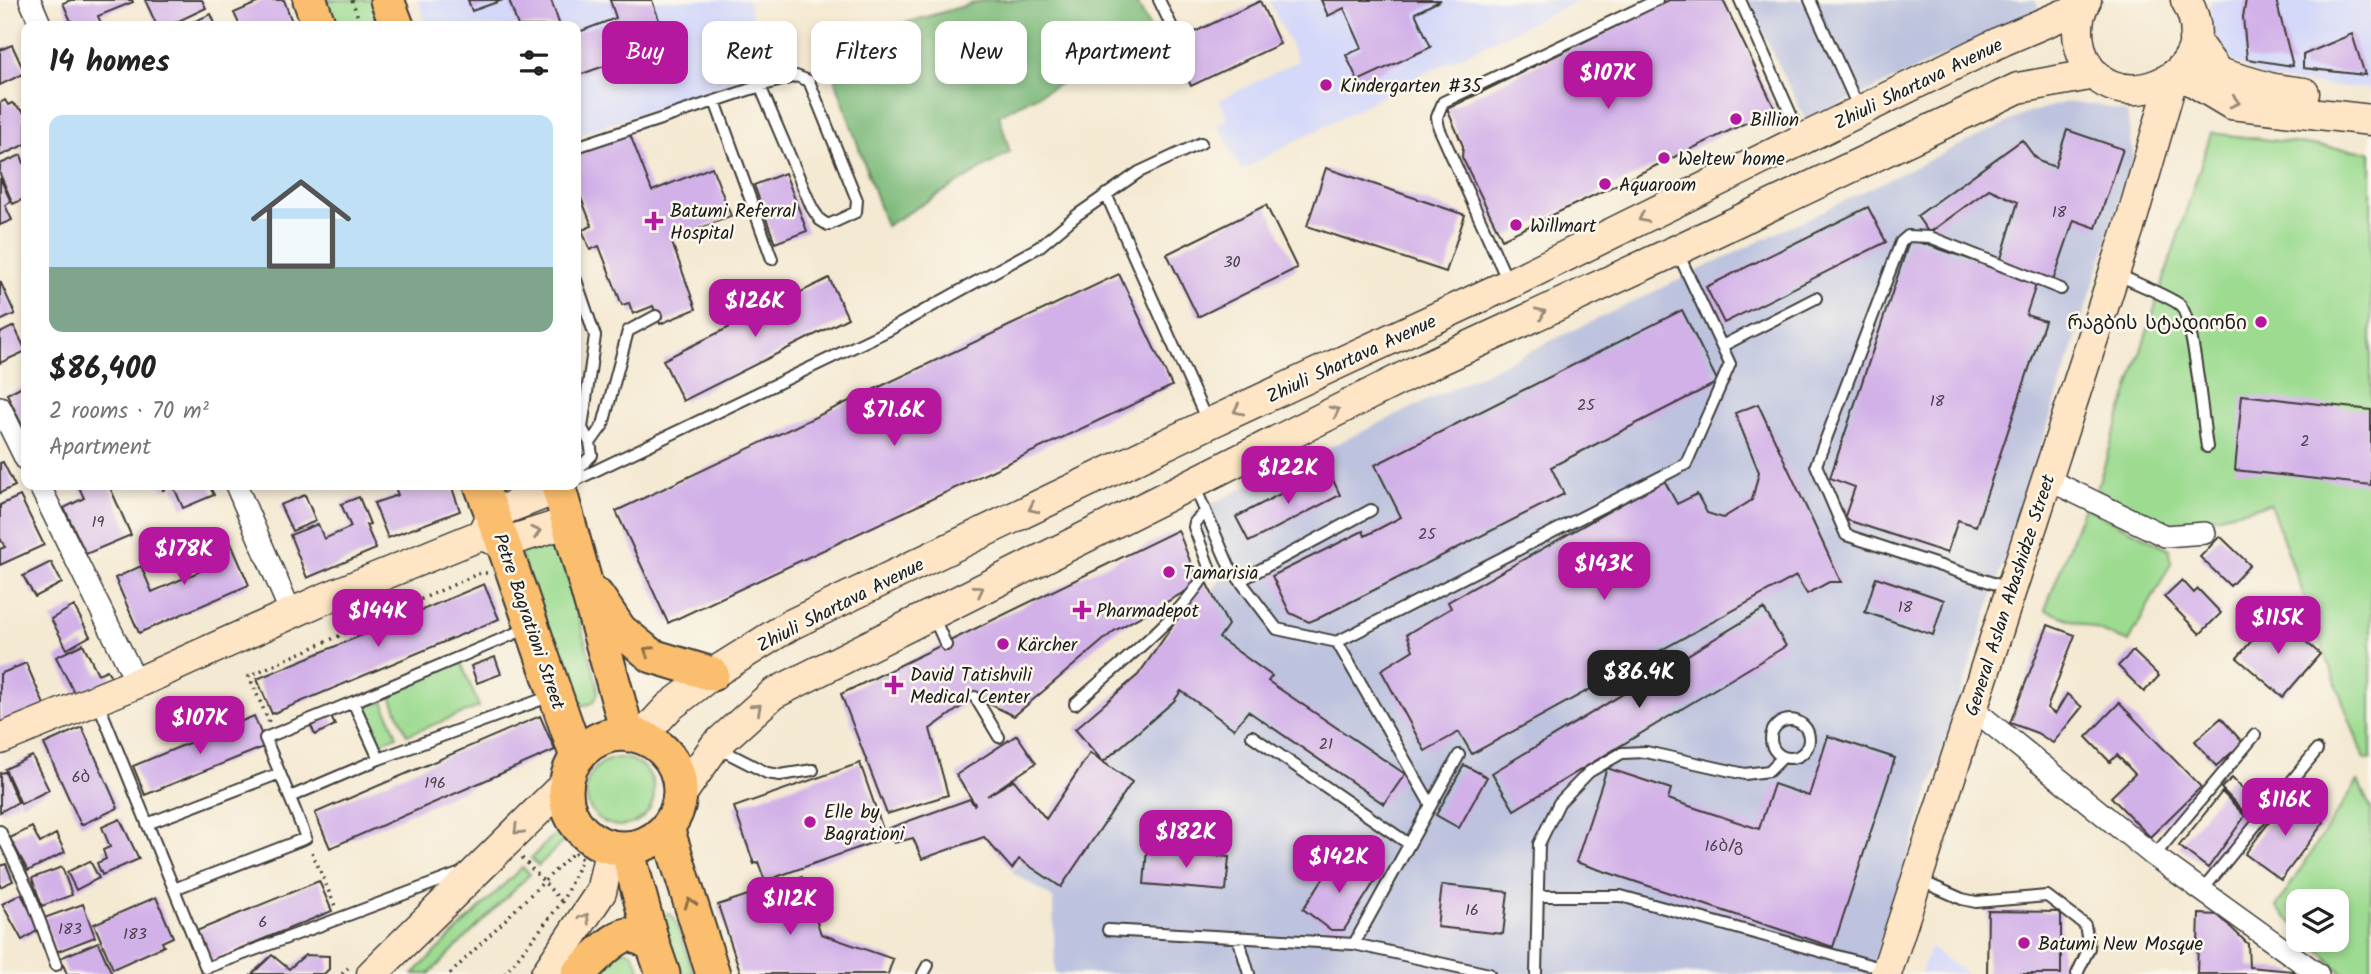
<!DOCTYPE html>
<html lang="en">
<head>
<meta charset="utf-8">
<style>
	:root { --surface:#fff; --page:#f2f2f2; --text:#222; --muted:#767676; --line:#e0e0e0; --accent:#b5179e }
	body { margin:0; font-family:Kalam,"Noto Sans Georgian",sans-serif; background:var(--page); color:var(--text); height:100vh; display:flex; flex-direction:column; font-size:26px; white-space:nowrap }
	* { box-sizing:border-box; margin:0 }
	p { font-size:23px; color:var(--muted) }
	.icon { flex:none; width:38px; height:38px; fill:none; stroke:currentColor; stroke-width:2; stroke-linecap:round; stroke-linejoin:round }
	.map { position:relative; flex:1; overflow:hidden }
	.side { position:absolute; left:21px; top:21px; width:560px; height:469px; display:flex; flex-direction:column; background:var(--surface); border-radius:14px; box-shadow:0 4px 10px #0003 }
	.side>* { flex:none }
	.banner { position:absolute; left:602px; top:21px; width:665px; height:63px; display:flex; gap:14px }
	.buttons { position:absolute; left:2286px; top:889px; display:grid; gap:14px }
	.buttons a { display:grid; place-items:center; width:63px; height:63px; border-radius:14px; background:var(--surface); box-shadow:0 4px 10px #0003; font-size:35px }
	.price { position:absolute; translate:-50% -60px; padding:0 16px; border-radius:14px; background:var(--accent); color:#fff; font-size:23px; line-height:46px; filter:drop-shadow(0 2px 4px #0008) }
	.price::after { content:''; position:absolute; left:50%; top:42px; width:21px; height:16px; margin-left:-10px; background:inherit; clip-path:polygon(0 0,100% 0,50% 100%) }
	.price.on { background:#222; color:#fff }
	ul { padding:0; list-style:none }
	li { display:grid; align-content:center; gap:14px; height:371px; padding:0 28px }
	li+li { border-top:2px solid var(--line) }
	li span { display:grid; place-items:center; height:217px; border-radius:14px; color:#555 }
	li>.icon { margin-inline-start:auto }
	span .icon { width:126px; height:126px; fill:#fffc; stroke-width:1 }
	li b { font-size:30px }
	h2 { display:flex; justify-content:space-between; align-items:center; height:84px; padding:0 28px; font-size:30px }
	.pill { padding:0 24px; border-radius:14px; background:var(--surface); box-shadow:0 4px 10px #0003; font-size:24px; line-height:63px }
	.pill.on { background:var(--accent); color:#fff }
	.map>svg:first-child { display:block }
	.built { fill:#d4d8f9 }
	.industrial { fill:#bdc3de }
	.green { fill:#9ddb91; stroke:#5c7c56; stroke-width:2 }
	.forest { fill:#7ebb7b; stroke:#4d6c4c; stroke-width:2 }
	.building { fill:#d2b0e8 }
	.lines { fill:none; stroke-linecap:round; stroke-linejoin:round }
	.lane-casing { stroke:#3c3b37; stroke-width:14 }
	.street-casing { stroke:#3c3b37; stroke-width:24 }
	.secondary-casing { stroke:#3c3b37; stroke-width:33 }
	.primary-casing { stroke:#3c3b37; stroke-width:37 }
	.path { stroke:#3c3b37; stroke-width:3.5; stroke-dasharray:2 5; stroke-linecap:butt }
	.lane { stroke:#fff; stroke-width:10 }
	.street { stroke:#fff; stroke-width:21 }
	.secondary { stroke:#fde5c5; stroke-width:30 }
	.primary { stroke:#fabe6e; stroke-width:33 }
	.oneway { stroke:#988b79 }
	.oneway2 { stroke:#8b6d45 }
	.poi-dot { fill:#b5179e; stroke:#fbf7ec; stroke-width:2.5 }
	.labels { text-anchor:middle; stroke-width:5; stroke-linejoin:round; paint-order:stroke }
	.number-label { font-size:16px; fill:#4a414f }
	.street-label { font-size:19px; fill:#1c1c1c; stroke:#fbf7ec }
	.poi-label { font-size:19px; fill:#1c1c1c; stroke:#fbf7ec; text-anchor:start }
</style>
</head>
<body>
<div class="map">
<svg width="2371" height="974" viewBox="0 0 2371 974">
	<rect width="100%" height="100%" fill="#fbf7ec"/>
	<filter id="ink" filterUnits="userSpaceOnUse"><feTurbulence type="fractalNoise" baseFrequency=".0143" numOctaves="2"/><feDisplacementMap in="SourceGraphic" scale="14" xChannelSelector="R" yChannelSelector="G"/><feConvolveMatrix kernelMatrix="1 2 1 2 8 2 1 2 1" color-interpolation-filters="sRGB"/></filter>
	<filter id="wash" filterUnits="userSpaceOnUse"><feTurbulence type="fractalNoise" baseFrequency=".00686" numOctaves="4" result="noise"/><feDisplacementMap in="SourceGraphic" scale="28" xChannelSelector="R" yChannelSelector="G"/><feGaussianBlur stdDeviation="1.57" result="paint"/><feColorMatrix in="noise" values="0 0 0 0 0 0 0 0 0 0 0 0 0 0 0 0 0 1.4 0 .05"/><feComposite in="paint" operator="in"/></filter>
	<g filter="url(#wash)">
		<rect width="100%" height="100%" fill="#f4e9d2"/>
		<path class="built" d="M418,0H748L764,63L730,75L731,82L576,135V26H427Z
			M1269,0H1579L1430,71L1241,170L1218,124L1228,119L1219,100L1298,61Z
			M2211,0H2371V89L2269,80L2228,59L2215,46L2209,25Z
			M1930,948L1967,974H1920Z"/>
		<path class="industrial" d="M1747,0H2035L2040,11L1806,121Z
			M2067,102L2097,105L2127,113L2134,159L1870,974H1055L1053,898L1012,872L1225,573L1190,514L2025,114Z"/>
		<path class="green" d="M325,0H372L381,26H334Z
			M2211,133L2371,152V759H2364L2270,504L2168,528L2096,491Z
			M2084,507L2170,549L2171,563L2129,642L2045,610Z
			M556,538L597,683L598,693L594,702C586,706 580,707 573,699L520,553Z
			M461,662L479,707L407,735L389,691Z
			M383,701L397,736L377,744L363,709Z
			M586 792a34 34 0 1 1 68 0a34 34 0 1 1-68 0Z
			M2358,781L2371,809V974H2343L2309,940H2336V901H2298V929L2276,907Z
			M566,823L572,833L538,866L531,858Z
			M522,867L530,874L429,974H413Z
			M669,913L674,918L694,974H680L661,922V917Z
			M619,949L632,952L643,974H588Z"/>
		<path class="forest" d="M984,0H1135L1154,35L999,115L1010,152L886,226L824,47Z"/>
		<g id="blocks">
			<path class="building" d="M71,0H132L133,2L98,16L102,26H73L63,3Z
				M145,0H202L206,8L168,26H157Z
				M264,0H284L292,22L281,26H240L234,13Z
				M468,0H503L472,11Z
				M509,0H551L560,26H518Z
				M610,0H652L660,23L623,37L630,57L576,76V33L616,18Z
				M1321,0H1441L1415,13L1431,47L1358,81L1346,55L1362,48L1344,8L1328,16Z
				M1669,0H1723L1775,109L1502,239L1462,157L1463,146L1447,109Z
				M2246,0H2276L2293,66L2247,59L2243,17Z
				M1260,1L1280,44L1191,86L1171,43Z
				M211,14L216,26H184Z
				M2352,34L2365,75L2303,68V55Z
				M12,45L25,73L0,85V50Z
				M5,100L8,105L12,103L26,114V144L0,156V103Z
				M2067,130L2123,149L2096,228L2074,220L2053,281L2000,262L2018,202L1989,189L1929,233L1917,216L2022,140L2034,156L2041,162L2055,167Z
				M629,132L652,191L712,167L731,216L671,240L696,309L660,324L653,306L633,314L629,303L622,305L599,246L590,250L582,230L592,226L576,185V153Z
				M21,155L24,163L26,162V198L13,204L0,174V164Z
				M1326,168L1465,215L1446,272L1307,226Z
				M785,173L807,231L775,243L754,185Z
				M0,178L11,202L5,205L12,220L0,225Z
				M1266,205L1297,268L1198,317L1167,254Z
				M1868,207L1886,242L1724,323L1706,287Z
				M1910,239L2037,282L2026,315L2045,321L1976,526L1958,520L1947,553L1844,519L1855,487L1830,478Z
				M1119,274L1172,386L668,623L616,511Z
				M829,278L848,318L683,401L663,360Z
				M0,281L15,314L0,321Z
				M1682,310L1718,382L1551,467L1564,494L1321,617L1309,622L1290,613L1272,576L1363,531L1365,536L1401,517L1375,465Z
				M14,326L26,351L0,363V333Z
				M26,384V434L7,394Z
				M2242,395L2371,410V485L2235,470Z
				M1758,404L1841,582H1829L1807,594L1796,576L1472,754L1459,732L1425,751L1381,670L1413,650L1407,634L1451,608L1448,602L1664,480L1677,504L1697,494L1707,513L1723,518L1752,500L1759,472L1735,413Z
				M3,462L15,486L0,493V463Z
				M1328,469L1340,495L1249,542L1236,517Z
				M78,485H109L131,535L86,554L64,508L84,498Z
				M161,485H209L214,495L183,508L173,485L163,490Z
				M394,485H451L460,511L388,538L374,503L398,495Z
				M305,495L316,521L292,531L280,505Z
				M20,496L44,545L0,565V549L5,547L0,538V505Z
				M359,497L370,524L366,525L376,549L307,578L290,535L318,524L324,539L351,527L341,504Z
				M1178,530L1199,584L1114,631L1014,716L975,697L930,729L948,795L887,814L841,694Z
				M226,532L249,585L139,633L115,578L141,566L152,592L210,567L200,543Z
				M2220,536L2250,565L2230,586L2200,557Z
				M51,562L62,583L35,597L23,576Z
				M1876,577L1944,600L1933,635L1865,612Z
				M1205,580L1228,625L1219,638L1272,676L1268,681L1405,774L1384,804L1248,711L1234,729L1181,691L1174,701L1103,762L1075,729L1138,675Z
				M2182,580L2194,593L2198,589L2221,613L2200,634L2164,597Z
				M484,584L499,619L272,714L257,679Z
				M74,606L90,636L67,649L51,619Z
				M1764,609L1786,646L1514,810L1492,773Z
				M2274,614L2320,654L2283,697L2237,658Z
				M2048,625L2075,635L2047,708L2055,714L2067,694L2082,707L2053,743L2037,733L2010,723Z
				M83,644L98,674L107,670L112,678L76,696L56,657Z
				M2133,651L2159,676L2144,692L2118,666Z
				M495,657L501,674L477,683L471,666Z
				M26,663L46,709L0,729V674Z
				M2119,703L2201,787L2150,837L2111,797L2135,774L2117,755L2110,762L2086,737Z
				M330,715L335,725L315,735L311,726Z
				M254,716L266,746L145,795L133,766Z
				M540,716L555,750L330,848L315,813Z
				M2221,718L2243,743L2216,766L2195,741Z
				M82,727L118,808L81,825L44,744Z
				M1017,735L1036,763L987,796L1014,780L1046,819L1090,753L1132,782L1061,887L1019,859L1012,869L984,837L922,859L913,838L894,843L889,828L970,799L974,805L975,804L956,775Z
				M1828,736L1895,758L1833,947L1576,862L1607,768L1671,789L1668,799L1759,829L1774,784L1809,796Z
				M32,756L49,790L21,804L5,769Z
				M860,763L886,838L765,881L758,862L754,864L734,807Z
				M1464,765L1487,777L1459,828L1436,815Z
				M5,772L18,802L0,812V773Z
				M2232,778L2256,803L2245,813L2221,788Z
				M2222,792L2245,816L2208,868L2179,846Z
				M2289,796L2324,822L2281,880L2245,854Z
				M120,819L139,859L102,875L97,863L106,859L103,850L110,847L102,827Z
				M32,827L40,843L56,834L65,852L28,871L10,838Z
				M1147,849L1229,857L1226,891L1144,884Z
				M1338,856L1375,881L1344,930H1331L1303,909Z
				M90,861L99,878L76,890L67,872Z
				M6,864L13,881L0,887V866Z
				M62,867L72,895L42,906L32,878Z
				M802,877L821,934L893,959L888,974H741L718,905Z
				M319,881L332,911L207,962L194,932Z
				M1442,885L1508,892L1503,934L1437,927Z
				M21,894L40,929L22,940L2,904Z
				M156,897L173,937L162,942L164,946L113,969L94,924Z
				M83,904L95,937L56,952L44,918Z
				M1988,911L2061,912V974H1987Z
				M2199,914L2218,915L2248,944L2249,967L2292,971L2296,974H2197Z
				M98,942L112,974H67L60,958Z
				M272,955L289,969L305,955L329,956V969L324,974H252Z"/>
		</g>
	</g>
	<g filter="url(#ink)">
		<use href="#blocks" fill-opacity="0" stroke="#3c3b37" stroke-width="2"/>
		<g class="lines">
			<defs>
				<path id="lane" d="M1159,0L1172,27
					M1740,0L1801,137
					M1810,0L1859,109
					M715,101L772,259
					M576,147L760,86L796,76L809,81L857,200L856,212L828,225L820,220L812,208L760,86
					M1106,194L1207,421
					M2117,274C2130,281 2171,297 2180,305C2194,318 2203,423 2207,447
					M576,280L595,336L582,428L590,443L592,455L576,471
					M1509,284L1439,128L1437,117L1443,102L1657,0
					M1722,346L1816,298
					M590,443L603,425L628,331L656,316
					M576,480L889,330L1039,247L1077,215L1139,172L1201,143
					M1194,485L1229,566L1277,629L1337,642L1686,464L1730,364L1677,251
					M1241,580L1371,510
					M2008,588L1846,535L1816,465L1901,242L1908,236L1930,237L2061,289
					M933,616L946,645
					M1337,642L1431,805L1354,944
					M975,697L999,737
					M97,700L206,968L461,873
					M353,702L528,628
					M1075,704C1114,668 1187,613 1209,567L1194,527L1195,522L1205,512
					M1771 739a19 19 0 1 1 38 0a19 19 0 1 1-38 0Z
					M1252,736L1409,844
					M718,748L767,773L780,775L813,770
					M379,759L551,696
					M1431,805L1459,755
					M147,824L280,773
					M0,831L30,894L56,965
					M2154,856L2255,735
					M1919,880L1962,899L1976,902L2047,896L2085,925L2089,948L2077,974
					M174,889L306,838C293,804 279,771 265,738L353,702L379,759L290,797
					M2201,892L2317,750
					M1538,896H1621L1884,969
					M1108,930L1354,944L1489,974
					M1238,937L1249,974
					M923,974L928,965
					M1536,974L1539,844L1559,803L1589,772L1622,753L1646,752L1745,774L1769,771L1783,757"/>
				<path id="street" d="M30,0L41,26
					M0,407L26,460
					M2047,479L2165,536L2205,533
					M39,485L137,683
					M236,485L291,613
					M1972,708L2154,856L2318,974"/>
				<path id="secondary" d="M2086,0C2077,15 2076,30 2080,47C2100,129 2232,80 2186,0
					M2194,40L2218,73L2273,89L2304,93
					M2173,76L2191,80L2231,104L2371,120
					M482,534L492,514L559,488
					M641,737L669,707L712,674L790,625L1208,424L1509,284L2004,40L2063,15L2080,10
					M0,739L137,683L321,600L481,535L503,543L569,522
					M680,796L715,746L773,694L1418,370L1677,250L2018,88L2095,74
					M372,974L567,782
					M546,974L601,892L611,847
					M1886,974L2133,215L2173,76"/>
				<path id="primary" d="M310,0L319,26
					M387,0L397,26
					M481,485L503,543L577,757
					M558,485L628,735
					M597,596L620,630L652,656L712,674
					M566 791a57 57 0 1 1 114 0a57 57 0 1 1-114 0Z
					M667,828L713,974
					M627,849L653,945L663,974
					M578,974C589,964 612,938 627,935C636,934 645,940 653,945"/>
			</defs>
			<use href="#lane" class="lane-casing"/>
			<use href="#street" class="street-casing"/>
			<use href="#secondary" class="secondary-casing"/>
			<use href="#primary" class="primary-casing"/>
			<path class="path" d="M352,0L361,26
				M269,722L249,676L480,573H487
				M312,852L335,906
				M522,858L564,904
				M342,974L348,968
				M450,974L574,852L582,859L562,902L505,974"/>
			<use href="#lane" class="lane"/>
			<use href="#street" class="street"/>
			<use href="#secondary" class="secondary"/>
			<use href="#primary" class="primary"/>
		</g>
		<defs><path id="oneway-chevron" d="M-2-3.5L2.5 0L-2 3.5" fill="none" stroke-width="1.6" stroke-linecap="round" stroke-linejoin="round" transform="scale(1.75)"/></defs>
		<g class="oneway">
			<use href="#oneway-chevron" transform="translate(2235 102) rotate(15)"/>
			<use href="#oneway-chevron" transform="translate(1643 218) rotate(154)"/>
			<use href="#oneway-chevron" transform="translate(1541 313) rotate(-25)"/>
			<use href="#oneway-chevron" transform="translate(1238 410) rotate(155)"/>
			<use href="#oneway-chevron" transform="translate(1335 411) rotate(-27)"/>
			<use href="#oneway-chevron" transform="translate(1033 508) rotate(154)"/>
			<use href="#oneway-chevron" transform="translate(536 532) rotate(-18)"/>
			<use href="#oneway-chevron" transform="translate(979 590) rotate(-27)"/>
			<use href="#oneway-chevron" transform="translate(757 708) rotate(-42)"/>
			<use href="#oneway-chevron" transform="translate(518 830) rotate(135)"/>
			<use href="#oneway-chevron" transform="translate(585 918) rotate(-58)"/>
		</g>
		<g class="oneway2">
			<use href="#oneway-chevron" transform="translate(648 651) rotate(-147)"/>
			<use href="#oneway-chevron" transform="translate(690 903) rotate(-108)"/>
		</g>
	</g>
	<g class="poi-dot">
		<circle cx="1326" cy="85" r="7"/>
		<circle cx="1736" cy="119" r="7"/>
		<circle cx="1664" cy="158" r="7"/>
		<circle cx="1605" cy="184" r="7"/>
		<path d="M650.5 210.5h7v7h7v7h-7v7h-7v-7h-7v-7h7z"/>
		<circle cx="1516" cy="225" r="7"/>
		<circle cx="2261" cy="322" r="7"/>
		<circle cx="1169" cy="572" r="7"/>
		<path d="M1078.5 599.5h7v7h7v7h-7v7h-7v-7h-7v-7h7z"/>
		<circle cx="1003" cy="644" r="7"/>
		<path d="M890.5 674.5h7v7h7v7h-7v7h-7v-7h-7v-7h7z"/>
		<circle cx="810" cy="822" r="7"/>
		<circle cx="2024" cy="943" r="7"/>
	</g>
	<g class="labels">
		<g class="number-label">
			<text x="2059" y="217">18</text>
			<text x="1232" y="267">30</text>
			<text x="1937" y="406">18</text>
			<text x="1586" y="410">25</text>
			<text x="2305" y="446">2</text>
			<text x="98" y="527">19</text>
			<text x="1427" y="539">25</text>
			<text x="1905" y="612">18</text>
			<text x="1326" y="749">21</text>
			<text x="81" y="782">6ბ</text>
			<text x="435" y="788">196</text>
			<text x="1724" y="851">16ბ/გ</text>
			<text x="1472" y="915">16</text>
			<text x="263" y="927">6</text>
			<text x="70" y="934">183</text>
			<text x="135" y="939">183</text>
		</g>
		<g class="street-label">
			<text transform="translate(1918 83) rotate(-26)" y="7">Zhiuli Shartava Avenue</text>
			<text transform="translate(1351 358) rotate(-25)" y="7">Zhiuli Shartava Avenue</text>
			<text transform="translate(2009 595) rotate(-72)" y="7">General Aslan Abashidze Street</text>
			<text transform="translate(840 604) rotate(-27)" y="7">Zhiuli Shartava Avenue</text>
			<text transform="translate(530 621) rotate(71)" y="7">Petre Bagrationi Street</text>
		</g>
		<g class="poi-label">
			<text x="1340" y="92">Kindergarten #35</text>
			<text x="1750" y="126">Billion</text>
			<text x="1678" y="165">Weltew home</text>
			<text x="1619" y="191">Aquaroom</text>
			<text x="670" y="217">Batumi Referral<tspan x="670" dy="22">Hospital</tspan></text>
			<text x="1530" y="232">Willmart</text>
			<text x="2247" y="329" text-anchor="end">რაგბის სტადიონი</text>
			<text x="1183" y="579">Tamarisia</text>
			<text x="1096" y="617">Pharmadepot</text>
			<text x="1017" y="651">Kärcher</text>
			<text x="910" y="681">David Tatishvili<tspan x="910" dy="22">Medical Center</tspan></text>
			<text x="824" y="818">Elle by<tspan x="824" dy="22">Bagrationi</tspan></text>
			<text x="2038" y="950">Batumi New Mosque</text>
		</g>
	</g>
</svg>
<div class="buttons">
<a><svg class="icon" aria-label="layers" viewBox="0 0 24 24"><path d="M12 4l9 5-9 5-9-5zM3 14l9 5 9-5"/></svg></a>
</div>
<b class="price" style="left:1608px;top:111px">$107K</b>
<b class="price" style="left:755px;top:339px">$126K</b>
<b class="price" style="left:894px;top:448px">$71.6K</b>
<b class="price" style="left:1288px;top:506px">$122K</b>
<b class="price" style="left:184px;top:587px">$178K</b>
<b class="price" style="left:1604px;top:602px">$143K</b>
<b class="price" style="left:378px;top:649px">$144K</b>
<b class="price" style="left:2278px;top:656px">$115K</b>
<b class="price on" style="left:1639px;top:710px">$86.4K</b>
<b class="price" style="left:200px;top:756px">$107K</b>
<b class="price" style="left:2285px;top:838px">$116K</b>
<b class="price" style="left:1186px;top:870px">$182K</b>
<b class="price" style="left:1339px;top:895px">$142K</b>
<b class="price" style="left:790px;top:937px">$112K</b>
<div class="banner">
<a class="pill on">Buy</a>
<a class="pill">Rent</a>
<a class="pill">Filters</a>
<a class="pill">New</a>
<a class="pill">Apartment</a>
</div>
<section class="side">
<h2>14 homes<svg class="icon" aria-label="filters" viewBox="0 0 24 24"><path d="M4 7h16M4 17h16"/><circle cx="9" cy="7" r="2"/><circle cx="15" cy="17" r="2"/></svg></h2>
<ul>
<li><span style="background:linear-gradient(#bfe0f5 70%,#7fa58c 0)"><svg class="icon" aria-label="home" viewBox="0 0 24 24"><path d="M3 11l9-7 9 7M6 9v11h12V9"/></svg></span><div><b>$86,400</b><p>2 rooms · 70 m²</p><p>Apartment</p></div></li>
</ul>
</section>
</div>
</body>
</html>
